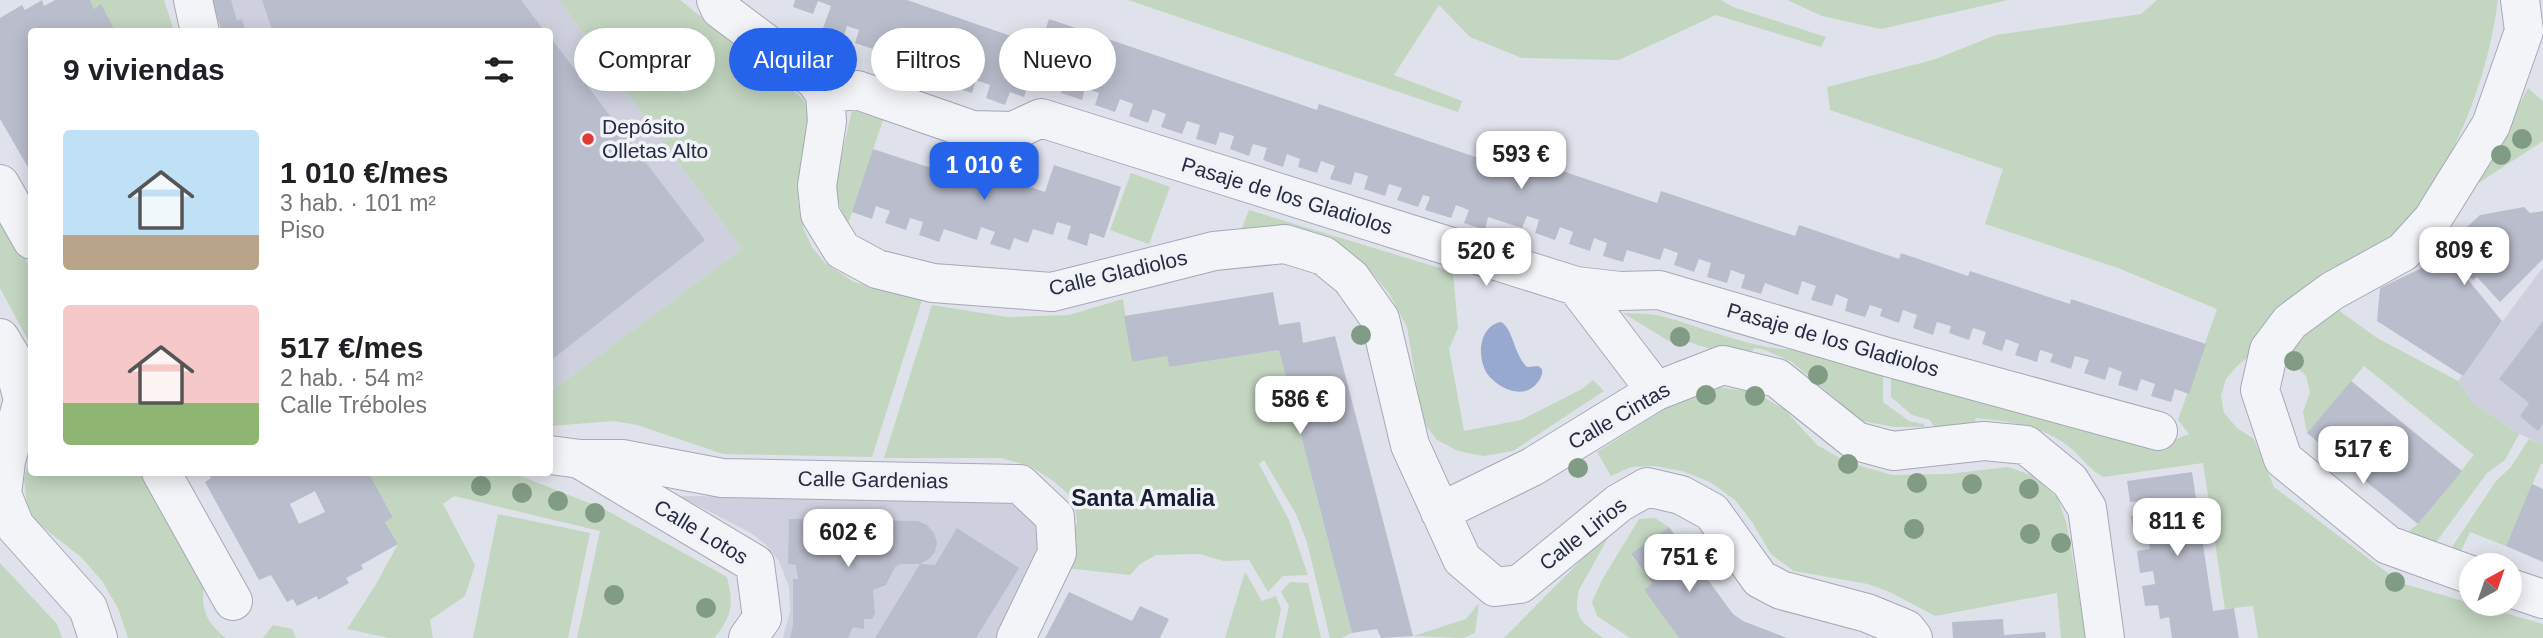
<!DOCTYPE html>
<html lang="es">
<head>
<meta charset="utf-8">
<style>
	:root { --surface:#fff; --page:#f2f2f2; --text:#202124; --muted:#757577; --accent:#2563eb }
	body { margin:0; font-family:Helvetica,sans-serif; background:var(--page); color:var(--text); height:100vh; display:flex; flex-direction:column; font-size:26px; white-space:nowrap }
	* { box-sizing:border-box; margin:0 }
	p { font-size:23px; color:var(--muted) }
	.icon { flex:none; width:38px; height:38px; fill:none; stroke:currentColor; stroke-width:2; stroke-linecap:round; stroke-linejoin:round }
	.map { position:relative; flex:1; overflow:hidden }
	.sheet { position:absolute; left:28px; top:28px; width:525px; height:448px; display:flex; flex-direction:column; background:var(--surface); border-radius:7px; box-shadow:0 4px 18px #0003 }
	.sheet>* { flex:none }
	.banner { position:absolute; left:574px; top:28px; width:665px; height:63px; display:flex; gap:14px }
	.needle { width:46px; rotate:40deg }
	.tools { position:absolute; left:2459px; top:553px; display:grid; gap:14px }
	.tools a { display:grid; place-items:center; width:63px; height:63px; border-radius:50%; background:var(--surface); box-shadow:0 4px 18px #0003; font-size:35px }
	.price { position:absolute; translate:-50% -60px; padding:0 16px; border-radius:14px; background:#fff; color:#222; font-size:23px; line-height:46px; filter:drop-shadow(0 2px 4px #0008) }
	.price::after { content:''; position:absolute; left:50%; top:42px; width:21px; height:16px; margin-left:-10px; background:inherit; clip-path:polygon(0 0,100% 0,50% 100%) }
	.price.current { background:var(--accent); color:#fff }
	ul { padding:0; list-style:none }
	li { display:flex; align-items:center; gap:21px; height:175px; padding:0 35px }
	li span { display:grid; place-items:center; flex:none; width:196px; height:140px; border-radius:7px; color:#555 }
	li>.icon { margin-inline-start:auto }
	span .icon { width:84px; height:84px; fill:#fffc; stroke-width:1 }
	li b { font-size:30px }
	h2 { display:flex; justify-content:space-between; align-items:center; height:84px; padding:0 35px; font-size:30px }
	.pill { padding:0 24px; border-radius:32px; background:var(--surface); box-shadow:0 4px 18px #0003; font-size:24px; line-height:63px }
	.pill.current { background:var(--accent); color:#fff }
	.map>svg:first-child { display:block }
	.built { fill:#ced1dd }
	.green { fill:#c2d6c0 }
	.water { fill:#97a9cf }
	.building { fill:#babdcb; fill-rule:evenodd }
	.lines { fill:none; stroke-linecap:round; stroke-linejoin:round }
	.minor-casing { stroke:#a5a8b6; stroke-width:40 }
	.minor { stroke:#f3f4f8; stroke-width:38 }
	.tree { fill:#819c85 }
	.poi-dot { fill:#de3a37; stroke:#f0f2f8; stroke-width:2.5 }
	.labels { text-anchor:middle; stroke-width:7; stroke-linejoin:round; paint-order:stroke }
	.poi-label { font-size:21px; fill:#272c44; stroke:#f0f2f8; text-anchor:start }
	.street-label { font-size:21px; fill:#272c44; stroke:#f0f2f8 }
	.neighbourhood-label { font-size:23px; font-weight:bold; fill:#191e35; stroke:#f0f2f8 }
</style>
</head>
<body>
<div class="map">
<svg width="2543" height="638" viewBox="0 0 2543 638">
	<rect width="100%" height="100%" fill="#e0e2eb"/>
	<path class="built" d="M212,0H559L742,249L550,392V32L222,31Z
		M2543,267V445L2519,434L2473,403L2458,381Z
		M679,496L999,498L1014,502L1036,525L1040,545L998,638H783L790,611L789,587L779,561L766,545L751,533Z"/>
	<path class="green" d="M90,0H164L174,31H116L101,5L94,9Z
		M559,0H680L803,99L809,113L798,202L804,230L812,247L825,263L854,282L922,300L872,457L723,454L637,425L614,421L550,426V392L742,249Z
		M1128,0H1721L1733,7L1826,37L1821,47L1716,15L1619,60L1522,58L1470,37L1439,5L1394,75L1462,101L1458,112Z
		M1787,0H2008L1881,29L1822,16Z
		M2157,0H2498C2487,83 2454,164 2402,230L2236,367L2226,379L2221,396L2224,413L2237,428L2254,439L2274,487L2401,583L2543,624V638H2258L2253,606L2225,609L2203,463L2103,477C2091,470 2084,461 2074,451C2048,427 2010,421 1976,418L1975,422L1934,427L1930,420L1912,415L1891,397V372L2151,449L2189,434L2178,420L2217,309L2118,268L1985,224L2003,169L1830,110L1827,87L1933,60L1996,35L2141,14Z
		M2528,88L2543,101V141L2477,184Z
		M852,110L883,120L847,227L836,194L838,171Z
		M1131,173L1170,187L1149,244L1110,230Z
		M1249,210L1453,272L1458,328L1449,349L1464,431L1521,420L1582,389L1593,380L1604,391L1513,451L1483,456L1458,451L1437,440L1426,426L1421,411L1407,327L1389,293L1366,266L1281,229L1242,228Z
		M0,214L31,269V346L0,288Z
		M1123,299L1132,362L1167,356L1169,367L1279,350L1352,633L1341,638H1330L1307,542L1296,514L1264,460L1259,464L1289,520L1308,575L1283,576L1268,592L1249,560L1224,561L1199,554L1156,555L1140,564L1130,575L1066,568L1077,521L1074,499L1053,481L1030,466L1001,458H884L932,305L1007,317L1069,315Z
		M2337,309L2377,338L2458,381L2473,403L2519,434L2505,460L2487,473L2434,545L2409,531L2418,524L2474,455L2364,366L2307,433L2303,412L2310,392L2306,376L2285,356L2299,324Z
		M1623,313C1635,314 1649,313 1661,316C1698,325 1772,358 1808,347L1883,369V402L1909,421L1923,424L1925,427H1894L1862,421L1792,362L1765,350L1754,348L1752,351L1727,348L1714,350L1682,340L1672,343Z
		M1717,387L1754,392L1784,409L1817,445L1847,462L1892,475L1948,474L2008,467L2036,477L2058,499L2067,525L2086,638H2061L2057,593L1935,616L1890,592L1868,584L1794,571L1771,554L1752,522L1735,500L1710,482L1682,471L1655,466L1631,467L1611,476L1597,452L1687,395Z
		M2529,439L2543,445V464H2541L2506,546L2470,532L2460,553L2450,550L2496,481L2511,467Z
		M31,453L32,472L148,473L206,575C200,604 202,619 226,638H128L118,608L102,581L81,557L35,521L27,503L24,479Z
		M368,473H513L604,509L727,577C734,604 732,617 714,638H577L600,531L454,496L443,504L475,565L465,596L430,620L433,638H389L347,629L375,586L398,544L385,522L393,516Z
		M498,514L590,533L568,638H473Z
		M1655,518L1669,527L1631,555L1652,583L1644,590L1679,638H1630L1597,616L1592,602L1602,580L1639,519Z
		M1614,527L1579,590C1572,618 1583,623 1603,638H1504Z
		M0,563L57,624L62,638H0Z
		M1245,572L1262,601L1276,596L1281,609L1275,638H1225Z
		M1290,582L1308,583L1321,638H1282L1289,606L1281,592Z
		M1479,603L1475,633L1463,638L1413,636L1466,619Z
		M273,625L292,629L296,638H263Z"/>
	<path class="water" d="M1501,322C1514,330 1513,353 1527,367L1538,366L1542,369C1543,376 1539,382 1533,387C1519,399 1495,386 1486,372C1477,356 1479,326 1501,322Z"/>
	<path class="building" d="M42,0L44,6L55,0H90L94,9L101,4L116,32H32V174L0,119V18L22,5L25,10Z
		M212,0H231L237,21L242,19L246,32H222Z
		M262,0H521L545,32H273Z
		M795,0H907L1040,46L1049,19L1317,110L1319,104L1520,172L1524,158L1657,203L1661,191L1795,236L1799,225L1899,259L1901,253L1968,276L1970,271L2070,304L2071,299L2206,344L2189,394L2175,389L2171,402L2151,396L2155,384L2141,379L2137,391L2118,385L2122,372L2109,367L2105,380L2084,373L2089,360L2075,356L2071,369L2050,362L2053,354L2040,350L2037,362L2015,355L2019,344L2006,339L2002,351L1982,344L1986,332L1973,328L1969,340L1949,333L1951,326L1937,322L1933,335L1913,328L1917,315L1903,310L1899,323L1880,316L1882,309L1870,305L1865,317L1845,311L1848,299L1836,294L1832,306L1811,300L1816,286L1802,281L1798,295L1765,283L1761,294L1741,288L1745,275L1731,270L1727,283L1707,277L1711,263L1699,259L1694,272L1674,265L1678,253L1664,248L1660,260L1627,250L1623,262L1603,256L1607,243L1594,238L1590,251L1569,244L1573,232L1560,227L1555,240L1535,233L1539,220L1527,216L1522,228L1488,217L1485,230L1464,223L1469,210L1456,205L1451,218L1425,210L1430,197L1423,195L1418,207L1397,200L1402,188L1389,184L1385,196L1364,189L1368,176L1355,172L1351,185L1330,179L1335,166L1321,161L1317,173L1298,167L1300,159L1287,154L1283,167L1263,160L1267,148L1253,144L1249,156L1230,149L1234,136L1220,132L1216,145L1196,139L1200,125L1187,121L1182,134L1161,127L1166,114L1153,109L1148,123L1129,116L1133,104L1120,99L1115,112L1095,105L1099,93L1085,88L1082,100L1061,93L1065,81L1052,77L1048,89L1029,82L1024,97L1010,92L1005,105L986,98L990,85L976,80L972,93L953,87L957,73L943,69L939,82L919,75L923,62L910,58L905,71L886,64L893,43L880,38L876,50L855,43L859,30L847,26L843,39L822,31L831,6L818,1L813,14L793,7Z
		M550,37L705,240L550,361Z
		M873,149L974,182L978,170L1045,192L1054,165L1121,187L1104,238L1090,233L1087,246L1067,239L1071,226L1057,222L1053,235L1033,229L1028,243L1014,238L1010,250L990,244L995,232L981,227L977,240L944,229L939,242L919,235L923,222L910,218L906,230L885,223L890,211L876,206L872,219L852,212Z
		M2524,207L2530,213L2543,211V259L2500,302L2477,277L2473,280L2446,253L2502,321L2463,376L2377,321L2380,288L2424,267L2480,215Z
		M1273,292L1279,325L1300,322L1303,343L1335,336L1413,636L1381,638L1377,629L1352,633L1279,350L1169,367L1167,356L1132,362L1124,316Z
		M2543,321V424L2538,431L2520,416L2529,403L2499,379Z
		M2351,381L2462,471L2418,524L2307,433Z
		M208,472H368L393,517L385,522L398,544L361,565L363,569L346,578L349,583L318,600L317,596L297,606L293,599L287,602L271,575L259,580L205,482L211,478ZM315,491L325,512L299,524L290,504Z
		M2192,472L2213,611L2234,608L2239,638H2172L2169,617L2160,619L2158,605L2145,606L2142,586L2155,584L2153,571L2140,573L2137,551L2150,549L2148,535L2134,537L2131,516L2144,515L2142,501L2130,502L2127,481Z
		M2532,484L2543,489V562L2506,546Z
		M789,519L918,521L927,525L934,533L937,542L935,552L929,559L920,564H900L895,567L886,585L873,590L875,613L872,619H864V629L853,627L848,638H790L793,625V579H798L796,565L788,564Z
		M1669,527L1733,614L1743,621L1787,638H1679L1644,590L1652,583L1631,554Z
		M957,528L1019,568L976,638H875L920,564L935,565Z
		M1069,592L1132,621L1140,606L1169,619L1160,638H1045Z
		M2003,619L2004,635L2045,632L2046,638H1953L1952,622Z"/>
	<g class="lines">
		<defs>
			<path id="minor" d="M193,0L200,32
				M716,0L720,9L815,80L825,94L827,121L817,186L820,214L842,250L877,269L933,283L1052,292L1214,251L1285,244L1324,256L1351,278L1380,319L1410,445L1462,559L1495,587L1520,584L1619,503L1647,487L1681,495L1712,512L1760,579L1781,590L1867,613L1906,629L1913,638
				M825,94L857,90L972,130L1013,131L1041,118L1576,286L1620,291L1659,290L1887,357L2158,431
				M0,184L32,240
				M1576,286L1656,391
				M0,338L12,358L23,400L6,461L2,494L15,526L88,608L98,638
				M550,455L580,459H622L722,478L1020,484L1055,517L1057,553L1016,638
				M581,460L755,564L762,618L748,638
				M161,472L233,601
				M1440,512L1532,467L1656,391L1723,365L1777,378L1856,441L1893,451L1984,441L2026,445L2070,481L2087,508L2105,638
				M2471,575L2388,545L2283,459L2260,390L2269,350L2290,322L2332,291L2403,252L2432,220L2491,125L2524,31L2520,0
				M2510,588L2543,599"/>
		</defs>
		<use href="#minor" class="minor-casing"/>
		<use href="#minor" class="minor"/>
	</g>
	<g class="tree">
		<circle cx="2522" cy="139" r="10"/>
		<circle cx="2501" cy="155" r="10"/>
		<circle cx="1361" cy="335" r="10"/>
		<circle cx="1680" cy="337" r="10"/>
		<circle cx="2294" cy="361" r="10"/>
		<circle cx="1818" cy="375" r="10"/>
		<circle cx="1706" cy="395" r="10"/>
		<circle cx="1755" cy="396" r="10"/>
		<circle cx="1848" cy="464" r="10"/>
		<circle cx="1578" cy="468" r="10"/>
		<circle cx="1917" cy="483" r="10"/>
		<circle cx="1972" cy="484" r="10"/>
		<circle cx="481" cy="486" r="10"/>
		<circle cx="2029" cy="489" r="10"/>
		<circle cx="522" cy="493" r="10"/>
		<circle cx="558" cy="501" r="10"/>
		<circle cx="595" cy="513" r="10"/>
		<circle cx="1914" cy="529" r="10"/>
		<circle cx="2030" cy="534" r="10"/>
		<circle cx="2061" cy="543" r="10"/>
		<circle cx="2395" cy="582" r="10"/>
		<circle cx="614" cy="595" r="10"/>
		<circle cx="706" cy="608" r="10"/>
	</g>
	<circle class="poi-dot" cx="588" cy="139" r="7"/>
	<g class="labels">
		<g class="poi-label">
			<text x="602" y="134">Depósito<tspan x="602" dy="24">Olletas Alto</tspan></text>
		</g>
		<g class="street-label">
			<text transform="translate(1287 196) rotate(17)" y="7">Pasaje de los Gladiolos</text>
			<text transform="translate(1118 273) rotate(-13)" y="7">Calle Gladiolos</text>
			<text transform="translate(1833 340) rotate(16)" y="7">Pasaje de los Gladiolos</text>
			<text transform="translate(1619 416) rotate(-30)" y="7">Calle Cintas</text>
			<text transform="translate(873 480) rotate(1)" y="7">Calle Gardenias</text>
			<text transform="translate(701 532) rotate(31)" y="7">Calle Lotos</text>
			<text transform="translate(1583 534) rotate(-38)" y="7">Calle Lirios</text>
		</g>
		<g class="neighbourhood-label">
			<text x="1143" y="506">Santa Amalia</text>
		</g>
	</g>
</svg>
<div class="tools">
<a><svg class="needle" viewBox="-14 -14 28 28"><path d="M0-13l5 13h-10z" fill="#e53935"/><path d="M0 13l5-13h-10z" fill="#757577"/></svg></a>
</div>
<b class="price" style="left:1521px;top:191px">593 €</b>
<b class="price current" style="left:984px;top:202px">1 010 €</b>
<b class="price" style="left:2464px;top:287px">809 €</b>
<b class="price" style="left:1486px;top:288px">520 €</b>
<b class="price" style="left:1300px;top:436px">586 €</b>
<b class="price" style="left:2363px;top:486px">517 €</b>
<b class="price" style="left:2177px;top:558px">811 €</b>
<b class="price" style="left:848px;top:569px">602 €</b>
<b class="price" style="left:1689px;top:594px">751 €</b>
<div class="banner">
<a class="pill">Comprar</a>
<a class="pill current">Alquilar</a>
<a class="pill">Filtros</a>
<a class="pill">Nuevo</a>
</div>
<section class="sheet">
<h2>9 viviendas<svg class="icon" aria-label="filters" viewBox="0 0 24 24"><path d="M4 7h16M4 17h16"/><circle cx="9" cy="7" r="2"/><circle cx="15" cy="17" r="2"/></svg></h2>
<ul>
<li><span style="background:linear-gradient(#bfe0f5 75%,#b9a48a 0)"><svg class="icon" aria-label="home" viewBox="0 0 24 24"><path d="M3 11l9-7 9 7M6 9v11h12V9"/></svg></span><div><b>1 010 €/mes</b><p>3 hab. · 101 m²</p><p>Piso</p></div></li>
<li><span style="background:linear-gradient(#f6c9c9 70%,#8fb573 0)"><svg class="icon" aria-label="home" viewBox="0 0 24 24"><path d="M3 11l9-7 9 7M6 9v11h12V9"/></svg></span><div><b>517 €/mes</b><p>2 hab. · 54 m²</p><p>Calle Tréboles</p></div></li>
</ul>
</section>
</div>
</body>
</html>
